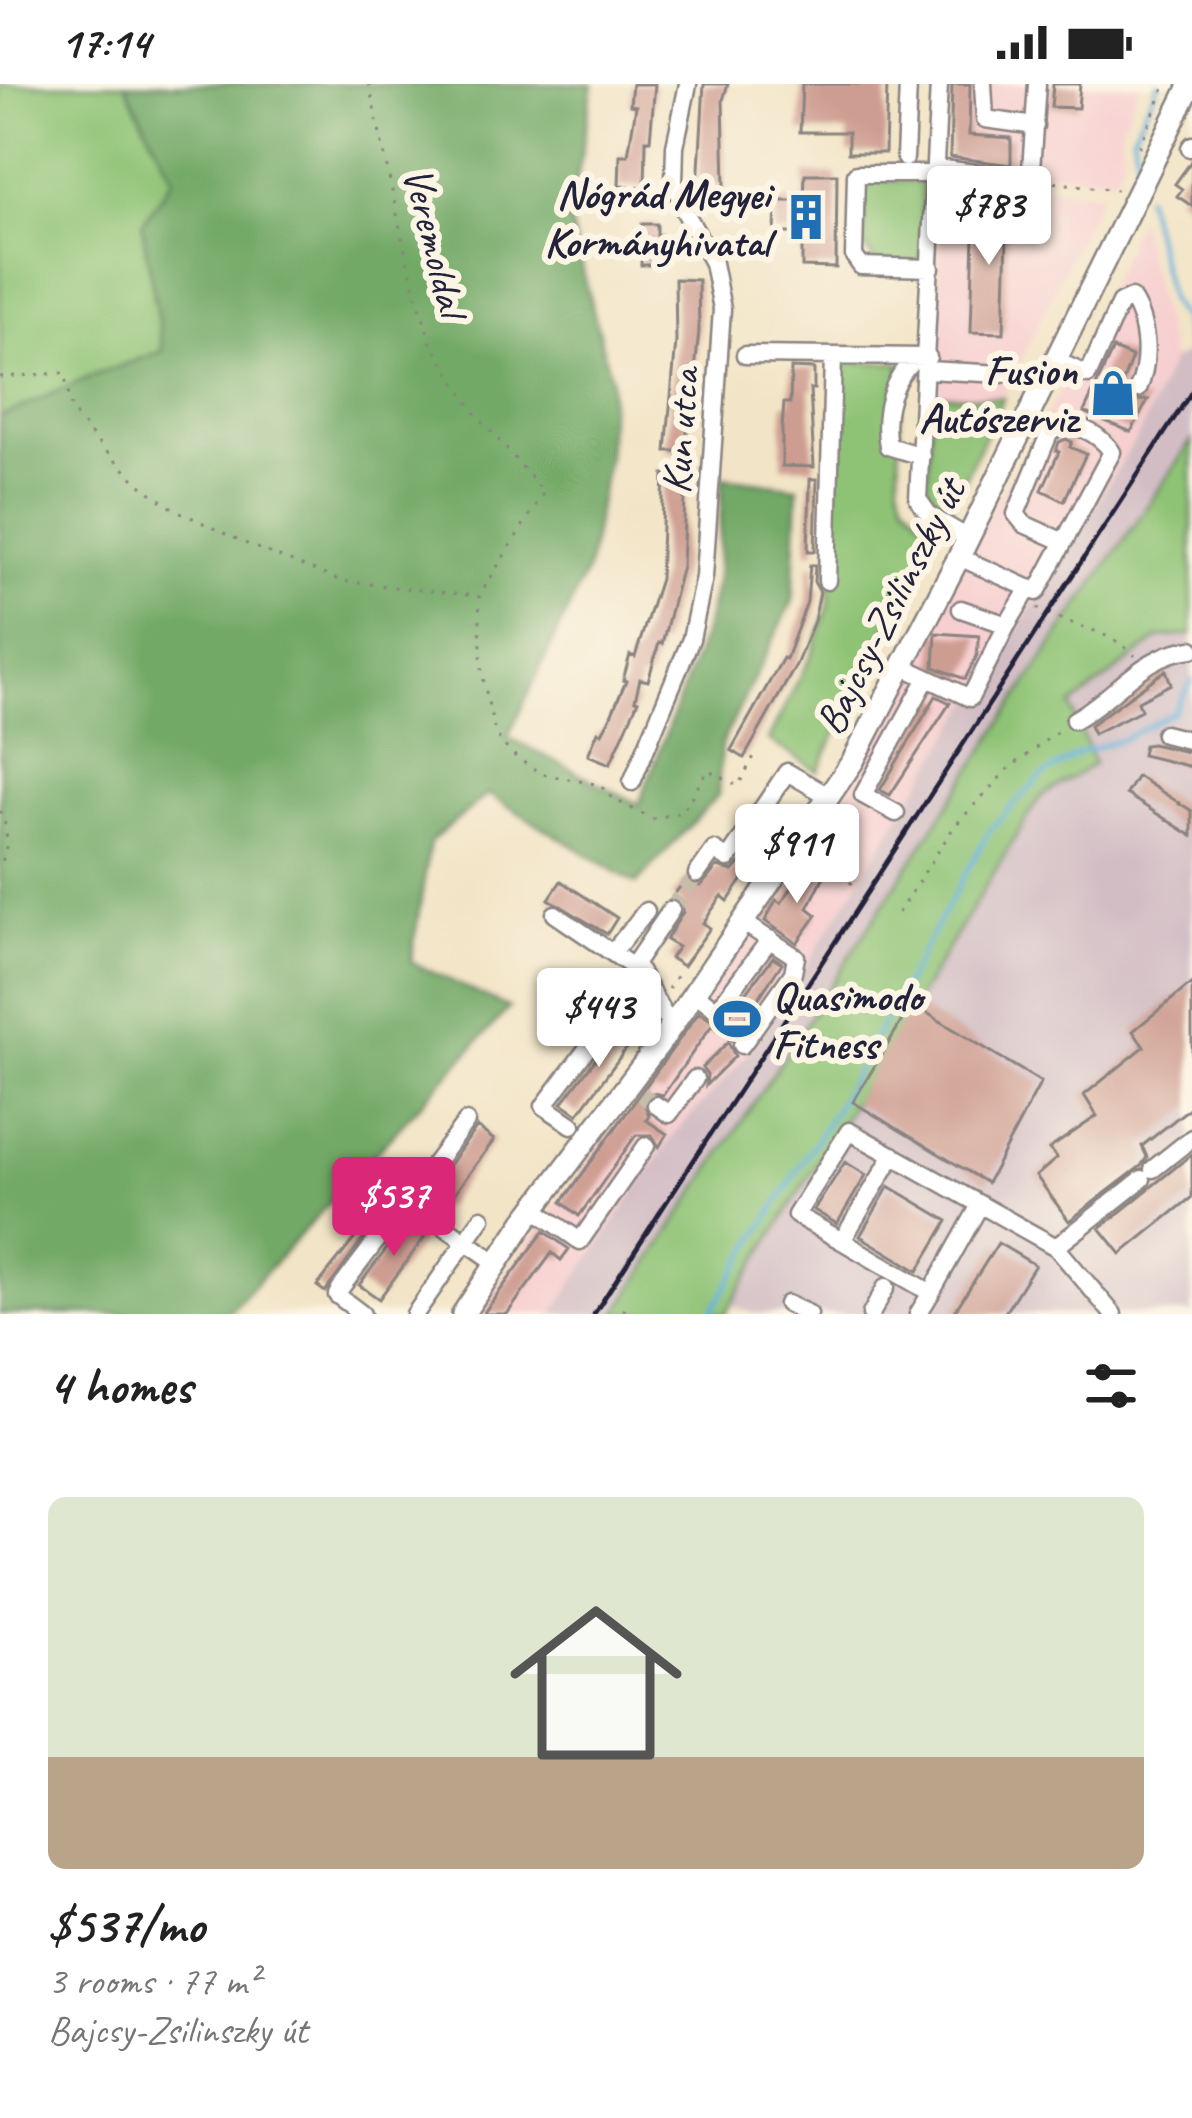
<!DOCTYPE html>
<html lang="en">
<head>
<meta charset="utf-8">
<style>
	:root { --surface:#fff; --page:#f2f2f2; --text:#222; --muted:#767676; --accent:#db2777 }
	body { margin:0; font-family:Caveat,sans-serif; background:var(--page); color:var(--text); height:100vh; display:flex; flex-direction:column; font-size:45px; white-space:nowrap }
	* { box-sizing:border-box; margin:0 }
	p { font-size:39px; color:var(--muted) }
	.icon { flex:none; width:66px; height:66px; fill:none; stroke:currentColor; stroke-width:2; stroke-linecap:round; stroke-linejoin:round }
	.map { position:relative; height:1230px; overflow:hidden }
	.panel { display:flex; flex-direction:column; background:var(--surface); flex:1 }
	.panel>* { flex:none }
	.price { position:absolute; translate:-50% -102px; padding:0 27px; border-radius:12px; background:#fff; color:#222; font-size:39px; line-height:78px; filter:drop-shadow(0 3px 6px #0008) }
	.price::after { content:''; position:absolute; left:50%; top:72px; width:36px; height:27px; margin-left:-18px; background:inherit; clip-path:polygon(0 0,100% 0,50% 100%) }
	.price.selected { background:var(--accent); color:#fff }
	ul { padding:0; list-style:none }
	li { display:grid; align-content:center; gap:24px; height:636px; padding:0 48px }
	li span { display:grid; place-items:center; height:372px; border-radius:18px; color:#555 }
	li>.icon { margin-inline-start:auto }
	span .icon { width:216px; height:216px; fill:#fffc; stroke-width:1 }
	li b { font-size:51px }
	h2 { display:flex; justify-content:space-between; align-items:center; height:144px; padding:0 48px; font-size:51px }
	.status { display:flex; justify-content:space-between; align-items:center; height:84px; padding:0 60px; background:var(--surface); direction:ltr }
	.status svg { height:33px; fill:currentColor }
	.map>svg:first-child { display:block }
	.built { fill:#f7cfd0 }
	.industrial { fill:#d2bdc5 }
	.green { fill:#8ec375; stroke:#587258; stroke-width:3 }
	.forest { fill:#72a966; stroke:#4a6650; stroke-width:3 }
	.lines { fill:none; stroke-linecap:round; stroke-linejoin:round }
	.stream { stroke:#61b1db; stroke-width:4.5 }
	.building { fill:#ce9d92 }
	.minor-tunnel { stroke:#c8bdaa; stroke-width:16; stroke-dasharray:16 8; stroke-linecap:butt }
	.minor-casing { stroke:#8a8380; stroke-width:21 }
	.major-casing { stroke:#8a8380; stroke-width:26 }
	.path { stroke:#8a8380; stroke-width:3; stroke-dasharray:3 9; stroke-linecap:butt }
	.minor { stroke:#fff; stroke-width:16 }
	.major { stroke:#fff; stroke-width:21 }
	.rail { stroke:#22223b; stroke-width:4.5 }
	.labels { text-anchor:middle; stroke-width:12; stroke-linejoin:round; paint-order:stroke }
	.poi-label { font-size:42px; font-weight:bold; fill:#22223b; stroke:#fcf5e5; text-anchor:end }
	.street-label { font-size:42px; fill:#22223b; stroke:#fcf5e5 }
</style>
</head>
<body>
<div class="status"><b>17:14</b><svg viewBox="0 0 49 12"><path d="M0 12V9h3v3zM5 12V6h3v6zM10 12V3h3v9zM15 12V0h3v12zM26 1h20v11H26zM47 4h2v5h-2z"/></svg></div>
<div class="map">
<svg width="1192" height="1230" viewBox="0 0 1192 1230">
	<rect width="100%" height="100%" fill="#fcf5e5"/>
	<filter id="ink" filterUnits="userSpaceOnUse"><feTurbulence type="fractalNoise" baseFrequency=".00833" numOctaves="2"/><feDisplacementMap in="SourceGraphic" scale="24" xChannelSelector="R" yChannelSelector="G"/><feConvolveMatrix kernelMatrix="1 2 1 2 8 2 1 2 1" color-interpolation-filters="sRGB"/></filter>
	<filter id="wash" filterUnits="userSpaceOnUse"><feTurbulence type="fractalNoise" baseFrequency=".004" numOctaves="4" result="noise"/><feDisplacementMap in="SourceGraphic" scale="48" xChannelSelector="R" yChannelSelector="G"/><feGaussianBlur stdDeviation="2.7" result="paint"/><feColorMatrix in="noise" values="0 0 0 0 0 0 0 0 0 0 0 0 0 0 0 0 0 1.4 0 .05"/><feComposite in="paint" operator="in"/></filter>
	<g filter="url(#wash)">
		<rect width="100%" height="100%" fill="#f2e4c6"/>
		<path class="built" d="M952,0H1140L1121,44L1123,79L1113,93L949,80Z
			M944,93L1101,108L1003,314L932,310Z
			M1138,134L1172,276L1139,350L805,884L748,970L674,1050L553,1230H477L801,780L853,696L910,598L973,457L1074,284Z"/>
		<path class="industrial" d="M1192,267V357L1063,545L616,1230H553L674,1050L748,970L805,884L1139,350L1172,276Z
			M1192,551V1230H754L731,1221L1040,713L1093,680L1071,622L1159,554Z"/>
		<path class="green" d="M0,0H125L173,94L142,140L163,267L95,291L0,333Z
			M864,96L924,98L921,180L875,178L864,161Z
			M837,278L901,279L899,399L905,417L934,448L818,687L768,656L812,570L829,520Z
			M932,310L1003,314L948,428L932,416L927,405Z
			M1192,357V551L1159,554L1071,622L1094,680L1040,713L725,1230H616L1063,545Z"/>
		<path class="forest" d="M125,0H593L570,138L611,295L607,374L588,483L508,653L639,720L704,549L717,495L723,393L798,403L793,516L721,661L718,711L636,800L488,710L430,758L411,878L509,924L227,1230H0V333L95,291L163,267L142,140L173,94Z"/>
		<g class="lines">
			<path class="stream" d="M1139,84L1133,51L1158,0
				M1145,112L1170,218L1183,237L1192,282
				M710,1230L838,1020L991,744L1041,693L1081,668L1124,655L1174,628L1192,597"/>
		</g>
		<g id="blocks">
			<path class="building" d="M632,0H655L650,56H646L645,103L619,102L620,71H628L636,22L630,21Z
				M704,0H728L723,16L725,103L698,102Z
				M802,0H887L885,69H848V48H800Z
				M952,0H970L969,51L1011,54V81L950,73Z
				M1053,0H1080L1078,24L1051,23Z
				M1192,76V122L1177,112L1182,105L1175,100Z
				M805,90H837L836,184L802,183V149H775L776,117H804Z
				M975,118L1008,120L1004,249L971,248Z
				M642,140H657V151H662V173H656V181H641Z
				M675,195L698,196L699,247L691,326H687V367H666L676,258Z
				M1113,265L1132,273L1121,303L1128,312L1135,317L1148,316L1131,348L1084,328Z
				M791,284L814,285V305H810L814,383L782,382V344L784,319H790Z
				M1066,355L1072,358L1070,363L1086,370L1064,417L1042,406L1059,368L1056,367L1059,358Z
				M664,390L686,391L682,482L662,560L659,559L648,597L640,595L635,616L638,617L610,680L588,671L598,647L602,649L609,636L626,597L623,596L630,571L635,573L660,495Z
				M810,395H817L815,467H808Z
				M810,481H815L814,498L820,508L814,537L796,581L744,674L731,666L783,574L786,575L807,518Z
				M936,549L979,552L977,571L965,595L934,583Z
				M1166,586L1171,600L1138,617L1141,626L1093,650L1090,641Z
				M936,612L950,619L890,711L880,706Z
				M1152,660L1192,669V683L1142,671L1144,661Z
				M1137,692L1192,727V752L1126,710Z
				M742,778L751,783L728,817L722,812L703,839L710,844L683,882L670,874L678,863L666,856L683,828L682,819L672,813L686,795L691,801L701,802L717,783L733,787Z
				M808,781L824,792L808,824L817,831L797,859L765,837L776,816L781,819Z
				M561,797L617,834L607,850L549,815Z
				M773,873L782,879L731,956L712,942L727,934Z
				M1192,899V1022L1142,1062L1147,1073L1141,1082L1069,1137L1036,1092L1057,1074L1049,1065L1097,1032L1084,1011L1144,963L1133,947Z
				M912,920L1041,998L987,1099L853,1018Z
				M699,928L714,938L663,1011L652,1009L644,1019L649,1032L646,1036L667,1050L659,1063L652,1051H636L579,1132L562,1118Z
				M620,943L637,950L578,1030L562,1019Z
				M728,958L735,972L706,1001L707,991L702,984Z
				M477,1043L494,1056L443,1125L426,1112Z
				M1192,1070V1113L1121,1170L1100,1144Z
				M845,1078L866,1091L837,1140L814,1126Z
				M889,1102L948,1137L918,1187L860,1152Z
				M387,1114L391,1117L325,1208L317,1202Z
				M410,1134L429,1147L379,1215L359,1201Z
				M544,1147L569,1165L561,1176L552,1169L507,1230H483Z
				M998,1159L1035,1181L1004,1230H953Z"/>
		</g>
	</g>
	<g filter="url(#ink)">
		<use href="#blocks" fill-opacity="0" stroke="#8a8380" stroke-width="3"/>
		<g class="lines">
			<path class="minor-tunnel" d="M671,826L697,790
				M641,1010L656,1021"/>
			<defs>
				<path id="minor" d="M939,0L918,415L930,432L968,454
					M983,0L985,35L1035,42
					M1190,64L1192,61
					M905,74L908,0
					M935,84L1024,95L1031,86L1037,0
					M931,184L861,182L854,172L856,90H935
					M745,271L928,273
					M917,273C891,293 882,330 888,362L921,372
					M1055,276L1088,291L1120,219L1131,214C1148,239 1150,278 1138,305
					M927,286L1002,290
					M959,473L1037,508L1112,368C1100,349 1067,331 1049,350L1016,430L1024,440L1064,458
					M827,497L833,272
					M1007,541L1029,504
					M904,583L970,614L1007,541L961,525
					M1074,636C1115,614 1143,569 1192,565
					M1164,650L1192,657
					M632,698L691,555L704,493L722,225L713,179L684,126L674,98L675,62L688,0
					M896,729L863,711L927,594
					M738,761L782,786
					M697,790L714,766L728,775L787,688L830,713
					M555,830L639,887L671,943
					M613,868L646,827
					M633,882L671,826
					M695,909L717,926L770,855
					M742,961L793,889L796,873L744,839
					M656,1021L669,1030L695,995
					M572,1041L544,1022L616,926L636,937L654,917
					M893,1071L842,1157L931,1209L980,1121
					M1153,1085L1192,1054
					M409,1118L497,1179
					M534,1125L580,1157L646,1062
					M842,1157L796,1131L849,1047L1056,1163L1113,1230
					M1056,1163L1142,1095
					M787,1220L809,1230
					M362,1230L337,1211L340,1205L466,1038
					M415,1230L482,1134
					M871,1230L886,1203
					M918,1230L931,1209"/>
				<path id="major" d="M463,1230L525,1137L662,956L853,677L959,473L1191,0"/>
			</defs>
			<use href="#minor" class="minor-casing"/>
			<use href="#major" class="major-casing"/>
			<path class="path" d="M369,0L406,172L430,257L475,329L544,408L479,512L482,589L493,641L501,659L517,674L542,690L600,701L613,715L653,735L682,728L708,686L738,702L757,667
				M1139,63L1166,0
				M1043,97L1117,106
				M0,293L64,289L72,327L98,359L138,399L174,425L249,461L341,497L476,512
				M1037,524C1070,543 1108,544 1135,572
				M0,727C8,741 9,767 0,781
				M808,774L853,800
				M898,829L954,743L1007,686L1062,644
				M668,905L677,891
				M623,1225L632,1230"/>
			<use href="#minor" class="minor"/>
			<use href="#major" class="major"/>
			<path class="rail" d="M594,1230L1192,307"/>
		</g>
	</g>
	<defs>
		<symbol id="building-bare" viewBox="-9 -9 18 18"><path d="M-4-6H4V6H1V3H-1V6H-4ZM-2.5-4.3h1.7v1.8h-1.7ZM.8-4.3h1.7v1.8H.8ZM-2.5-1h1.7V.8h-1.7ZM.8-1h1.7V.8H.8Z" fill="#1f6fb2" stroke="#fcf5e5" stroke-width="2.5" paint-order="stroke"/></symbol>
		<symbol id="shop-bare" viewBox="-9 -9 18 18"><path d="M-5-2.5h2.3a2.7 3.5 0 0 1 5.4 0H5L5.5 6h-11ZM-1.5-2.5h3a1.5 2.3 0 0 0-3 0Z" fill="#1f6fb2" stroke="#fcf5e5" stroke-width="2.5" paint-order="stroke"/></symbol>
		<symbol id="stadium-bare" viewBox="-9 -9 18 18"><path d="M0-5a6.5 5 0 1 0 0 10a6.5 5 0 1 0 0-10ZM-3.5-1.8h7v3.6h-7Z" fill="#1f6fb2" stroke="#fcf5e5" stroke-width="2.5" paint-order="stroke"/></symbol>
	</defs>
	<g fill-rule="evenodd">
		<use href="#building-bare" x="773" y="100" width="66" height="66"/>
		<use href="#shop-bare" x="1080" y="276" width="66" height="66"/>
		<use href="#stadium-bare" x="704" y="902" width="66" height="66"/>
	</g>
	<g class="labels">
		<g class="poi-label">
			<text x="770" y="124">Nógrád Megyei<tspan x="770" dy="48">Kormányhivatal</tspan></text>
			<text x="1077" y="300">Fusion<tspan x="1077" dy="48">Autószerviz</tspan></text>
			<text x="773" y="926" text-anchor="start">Quasimodo<tspan x="773" dy="48">Fitness</tspan></text>
		</g>
		<g class="street-label">
			<text transform="translate(436 157) rotate(76)" y="15">Veremoldal</text>
			<text transform="translate(679 347) rotate(-86)" y="15">Kun utca</text>
			<text transform="translate(889 522) rotate(-63)" y="15">Bajcsy-Zsilinszky út</text>
		</g>
	</g>
</svg>
<b class="price" style="left:989px;top:184px">$783</b>
<b class="price" style="left:797px;top:822px">$911</b>
<b class="price" style="left:599px;top:986px">$443</b>
<b class="price selected" style="left:394px;top:1175px">$537</b>
</div>
<section class="panel">
<h2>4 homes<svg class="icon" aria-label="filters" viewBox="0 0 24 24"><path d="M4 7h16M4 17h16"/><circle cx="9" cy="7" r="2"/><circle cx="15" cy="17" r="2"/></svg></h2>
<ul>
<li><span style="background:linear-gradient(#dfe7d0 70%,#b9a48a 0)"><svg class="icon" aria-label="home" viewBox="0 0 24 24"><path d="M3 11l9-7 9 7M6 9v11h12V9"/></svg></span><div><b>$537/mo</b><p>3 rooms · 77 m²</p><p>Bajcsy-Zsilinszky út</p></div></li>
</ul>
</section>
</body>
</html>
